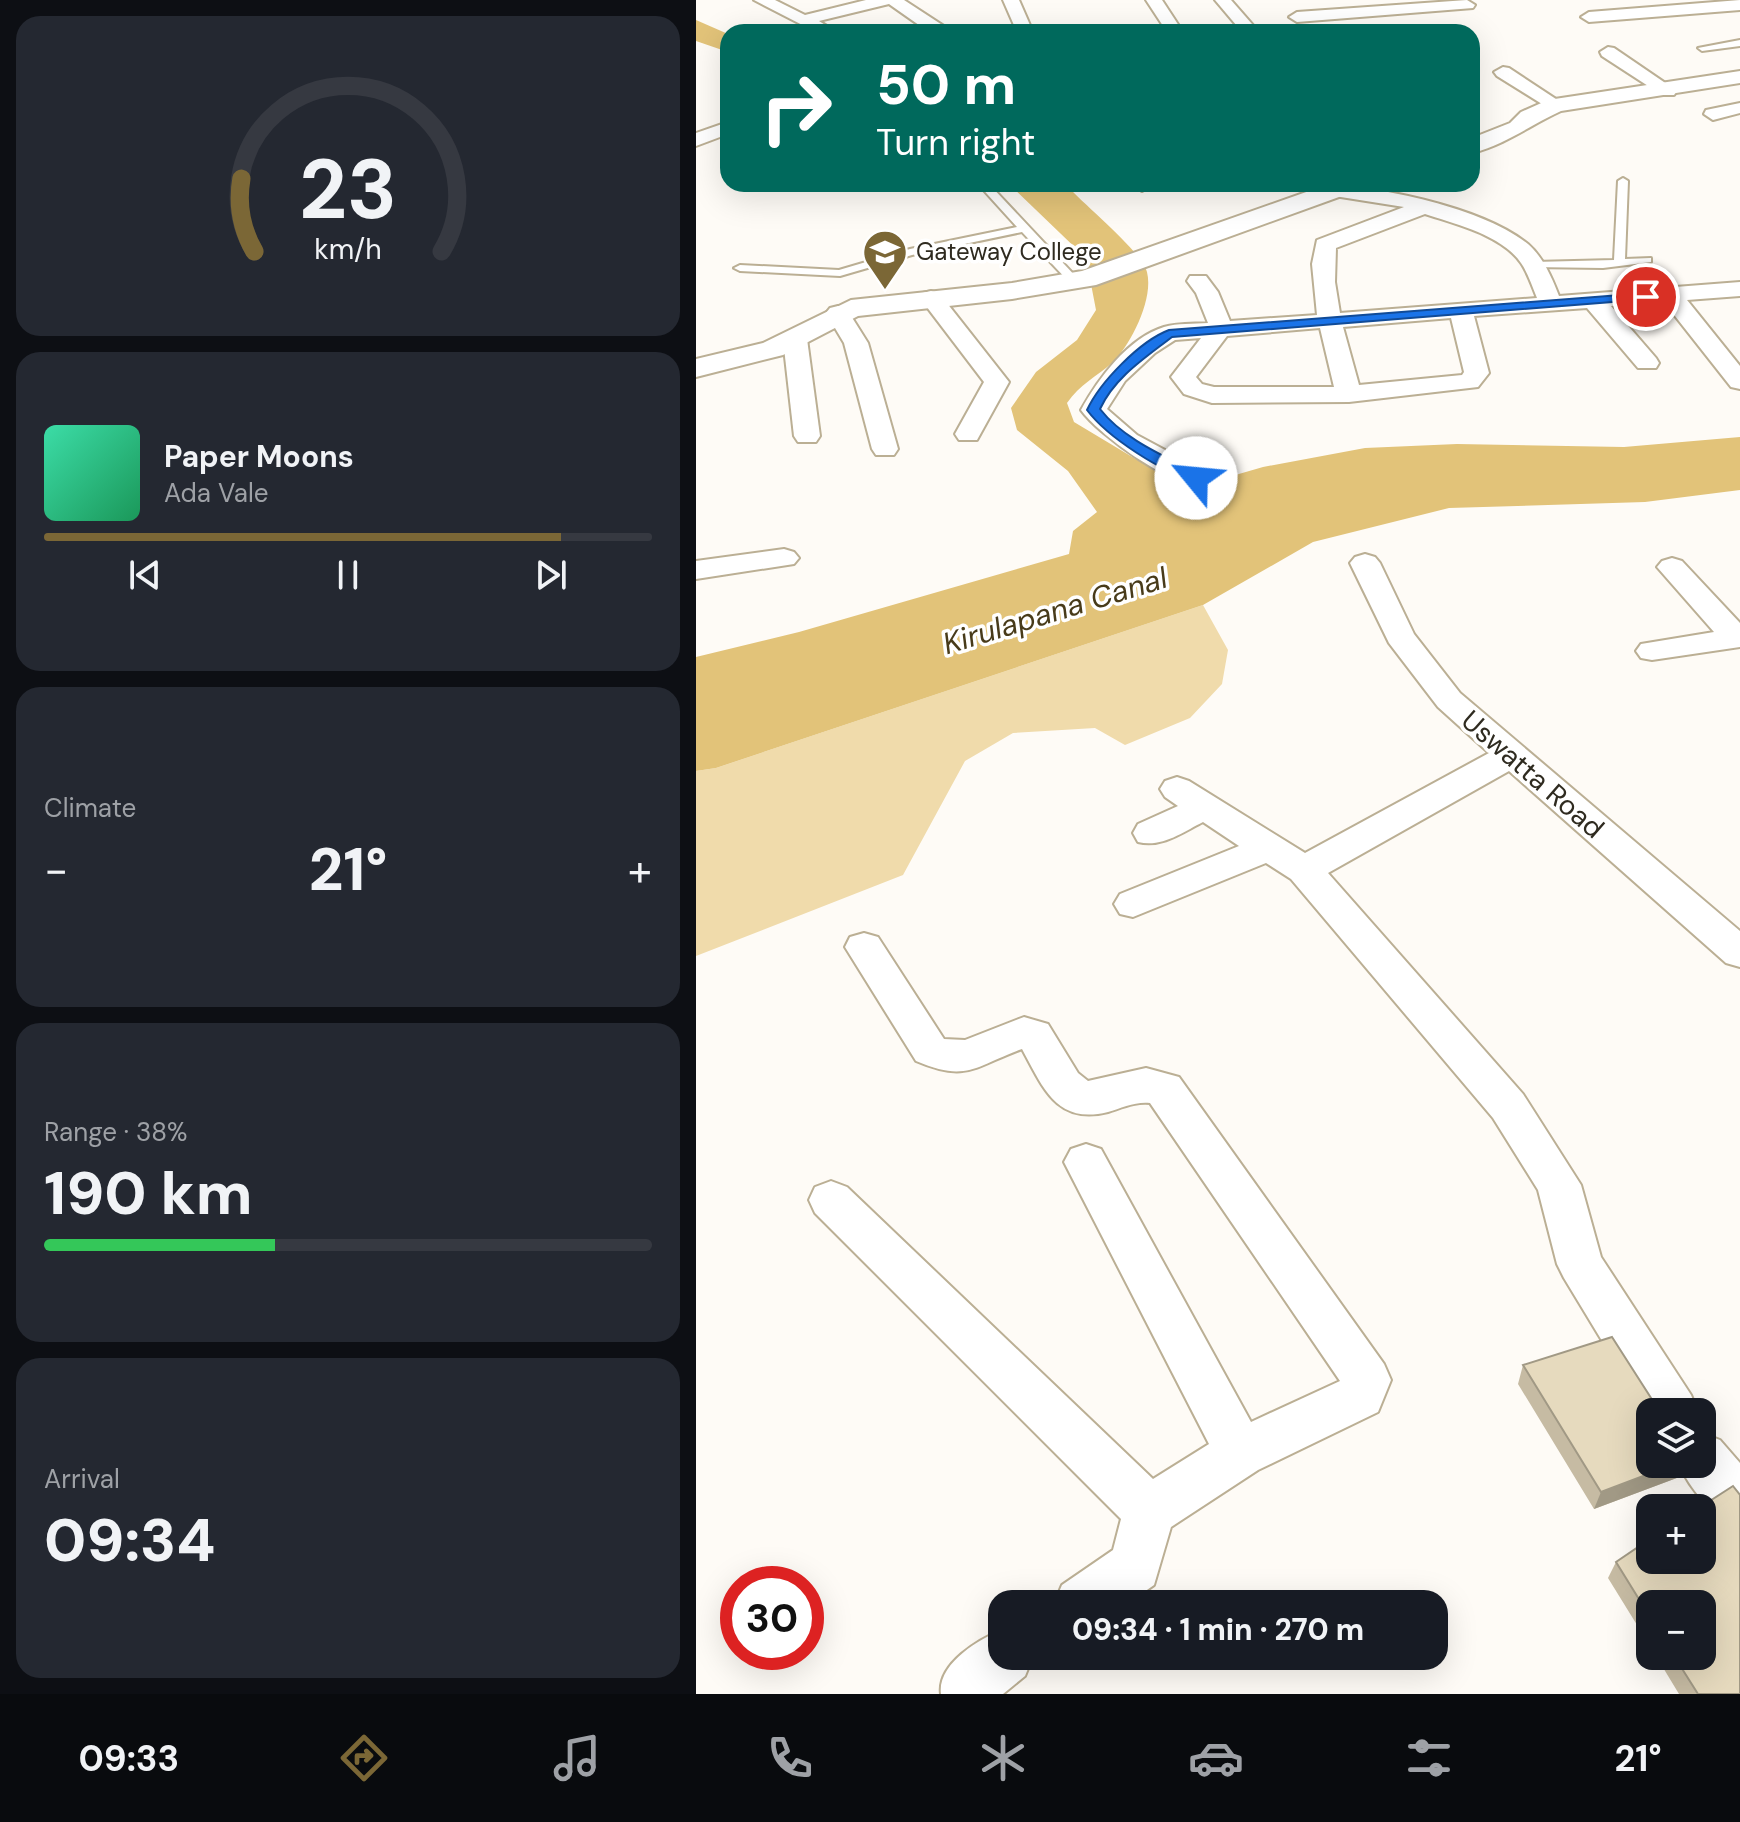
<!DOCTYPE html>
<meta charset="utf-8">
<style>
:root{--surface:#171b24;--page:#242831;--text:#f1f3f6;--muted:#9ea1a6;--line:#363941;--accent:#7b6736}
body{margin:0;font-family:"DM Sans",sans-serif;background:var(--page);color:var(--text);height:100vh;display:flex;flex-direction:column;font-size:30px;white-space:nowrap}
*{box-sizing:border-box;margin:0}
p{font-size:26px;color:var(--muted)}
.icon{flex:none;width:44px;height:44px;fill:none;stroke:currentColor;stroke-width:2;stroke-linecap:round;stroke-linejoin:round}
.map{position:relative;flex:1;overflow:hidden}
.drawer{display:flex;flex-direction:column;gap:16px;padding:16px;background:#0d0f14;width:696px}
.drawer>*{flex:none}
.hud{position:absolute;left:24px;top:24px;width:760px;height:168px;border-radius:24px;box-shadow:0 8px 32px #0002;background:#00695c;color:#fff;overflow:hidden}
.tools{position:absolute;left:940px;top:1398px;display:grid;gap:16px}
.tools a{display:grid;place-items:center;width:80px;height:80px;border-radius:16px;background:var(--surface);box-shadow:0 8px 32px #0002;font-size:40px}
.speed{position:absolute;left:24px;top:1566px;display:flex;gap:16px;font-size:40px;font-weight:700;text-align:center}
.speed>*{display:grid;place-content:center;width:104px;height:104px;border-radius:50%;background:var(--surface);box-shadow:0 8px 32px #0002;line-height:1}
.speed .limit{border:12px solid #d22;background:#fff;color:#111}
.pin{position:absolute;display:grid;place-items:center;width:68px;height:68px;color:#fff;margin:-34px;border:4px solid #fff;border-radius:50%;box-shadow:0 2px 8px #0007}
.me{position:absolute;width:88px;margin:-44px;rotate:298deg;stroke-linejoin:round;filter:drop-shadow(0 0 6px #0008)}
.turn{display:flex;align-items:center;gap:28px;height:168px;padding:0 24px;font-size:36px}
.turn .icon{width:104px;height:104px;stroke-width:2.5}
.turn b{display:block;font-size:56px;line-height:68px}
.big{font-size:60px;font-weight:800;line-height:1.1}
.drawer .card{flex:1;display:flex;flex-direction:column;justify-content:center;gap:12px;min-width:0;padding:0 28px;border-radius:24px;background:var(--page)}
.drawer .dial{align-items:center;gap:0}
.dial svg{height:208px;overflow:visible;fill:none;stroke:var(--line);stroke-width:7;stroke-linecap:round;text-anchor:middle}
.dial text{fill:var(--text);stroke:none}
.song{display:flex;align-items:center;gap:24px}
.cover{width:96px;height:96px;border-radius:12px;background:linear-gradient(135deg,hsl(160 70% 55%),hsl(150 70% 35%))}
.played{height:8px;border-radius:4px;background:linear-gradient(90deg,var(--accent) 85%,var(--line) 85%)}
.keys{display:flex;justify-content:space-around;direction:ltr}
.heat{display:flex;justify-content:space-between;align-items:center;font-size:44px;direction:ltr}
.charge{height:12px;border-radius:6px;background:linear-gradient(90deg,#34c759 38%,var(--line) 0)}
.trip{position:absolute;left:292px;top:1590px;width:460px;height:80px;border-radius:24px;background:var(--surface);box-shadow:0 8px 32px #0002;font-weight:800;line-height:80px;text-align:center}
.tab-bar{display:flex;height:128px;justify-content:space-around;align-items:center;background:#090b0e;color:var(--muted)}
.tab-bar .icon{width:56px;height:56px}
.tab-bar .current{color:var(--accent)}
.tab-bar b{font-size:36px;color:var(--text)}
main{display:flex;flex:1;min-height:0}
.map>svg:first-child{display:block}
.green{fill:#f0dbab}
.water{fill:#e2c379}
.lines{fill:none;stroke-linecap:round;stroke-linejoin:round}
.service-casing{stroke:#bbaf94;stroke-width:4}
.minor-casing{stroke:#bbaf94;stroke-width:4}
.tertiary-casing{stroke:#bbaf94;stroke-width:4}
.service{fill:#fff;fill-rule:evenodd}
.minor{fill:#fff;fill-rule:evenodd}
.tertiary{fill:#fff;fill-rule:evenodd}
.wall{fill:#c6bba3}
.shaded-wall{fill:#a19985}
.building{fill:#e6dabe;stroke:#a19985;stroke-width:2}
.route{fill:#1a73e8;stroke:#114b97;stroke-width:2}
.labels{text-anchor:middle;stroke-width:7;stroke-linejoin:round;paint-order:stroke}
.far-poi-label{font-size:24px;fill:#2f2b20;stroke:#fff;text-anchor:start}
.street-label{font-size:28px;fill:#2f2b20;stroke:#fff}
.water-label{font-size:30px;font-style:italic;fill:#483b1a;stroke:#fff}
</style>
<main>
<section class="drawer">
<div class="card dial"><svg viewBox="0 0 100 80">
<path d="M14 69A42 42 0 1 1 86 69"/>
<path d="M14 69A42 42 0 0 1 9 41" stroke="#7b6736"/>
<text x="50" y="56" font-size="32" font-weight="700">23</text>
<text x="50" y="72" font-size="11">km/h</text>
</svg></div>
<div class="card">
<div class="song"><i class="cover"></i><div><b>Paper Moons</b><p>Ada Vale</p></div></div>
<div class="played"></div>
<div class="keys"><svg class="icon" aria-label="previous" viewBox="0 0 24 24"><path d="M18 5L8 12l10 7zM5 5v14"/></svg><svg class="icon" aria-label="pause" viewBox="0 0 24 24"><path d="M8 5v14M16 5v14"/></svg><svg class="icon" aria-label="next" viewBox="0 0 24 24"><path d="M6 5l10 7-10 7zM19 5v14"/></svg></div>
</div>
<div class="card"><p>Climate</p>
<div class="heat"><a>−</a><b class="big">21°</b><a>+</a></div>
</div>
<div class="card"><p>Range · 38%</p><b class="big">190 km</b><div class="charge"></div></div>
<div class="card"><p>Arrival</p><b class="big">09:34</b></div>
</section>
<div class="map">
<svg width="1044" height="1694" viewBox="0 0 1044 1694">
<rect width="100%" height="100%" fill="#fefbf6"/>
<path class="green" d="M 507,605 L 532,650 L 526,684 L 494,718 L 429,745 L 399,728 L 317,733 L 269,761 L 207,875 L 0,956 L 0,771 L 20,768 Z"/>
<g class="water">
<path d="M 0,20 L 32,34 L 32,52 L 0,41 Z"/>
<path d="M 313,184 L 369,184 C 390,206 430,239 447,263 C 464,288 436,344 416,363 C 400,377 384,384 371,403 L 378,422 L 473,479 L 498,487 L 567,467 L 669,448 L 761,444 L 928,447 L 1044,437 L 1044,490 L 949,502 L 753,508 L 617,542 L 507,605 L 20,768 L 0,771 L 0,657 L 103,632 L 373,554 L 377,531 L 401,512 L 372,471 L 321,430 L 315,408 L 340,372 L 381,340 L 400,310 L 390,258 Z"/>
</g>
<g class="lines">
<g class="service-casing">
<g id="service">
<path d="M 1044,40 L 1044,46 L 1006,51 L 1002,48 Z"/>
<path d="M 927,178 L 932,181 L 929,259 L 955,258 L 955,262 L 907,268 L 834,267 L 834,263 L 838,262 L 918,260 L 922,181 Z"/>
<path d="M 282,184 L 293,184 L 383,280 L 383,284 L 375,284 L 326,232 L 216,255 L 144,276 L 44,271 L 38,268 L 44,265 L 143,270 L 214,249 L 321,227 Z"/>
</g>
</g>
<g class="minor-casing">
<g id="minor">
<path d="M 58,0 L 79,0 L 109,15 L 170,0 L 208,0 L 257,32 L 230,30 L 193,4 L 123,21 L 137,30 L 120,32 Z"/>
<path d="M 307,0 L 323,0 L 337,32 L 321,32 Z"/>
<path d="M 450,0 L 466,0 L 487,32 L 471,32 Z"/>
<path d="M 519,0 L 535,0 L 563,32 L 546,32 Z"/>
<path d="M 771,0 L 779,5 L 777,8 L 601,22 L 593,17 L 601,12 Z"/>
<path d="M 1044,0 L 1044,10 L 893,22 L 885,17 L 893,12 Z"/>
<path d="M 912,47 L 918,48 L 981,91 L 978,95 L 966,95 L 906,56 L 904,52 Z"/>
<path d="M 807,67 L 813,68 L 869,105 L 866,109 L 854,109 L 801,76 L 798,72 Z"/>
<path d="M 1044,103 L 1044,113 L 1017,120 L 1008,114 L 1010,110 Z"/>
<path d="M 32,122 L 32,134 L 0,146 L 0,133 Z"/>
<path d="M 435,184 L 455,184 L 456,185 L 446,191 Z"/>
<path d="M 615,184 C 674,184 785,206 832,244 C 847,257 856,278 863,296 L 1044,282 L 1044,296 L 991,300 L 1044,366 L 1044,389 L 1035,387 L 968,302 L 915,306 L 960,358 L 963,363 L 960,368 L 942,368 L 891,308 L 778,316 L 793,373 L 782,387 L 653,402 L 516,403 L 488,394 L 475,377 L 505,338 L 479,340 L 459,353 L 429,381 L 411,409 L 441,435 L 510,472 L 514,478 L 510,484 C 479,491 403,435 385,410 C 402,379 432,338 468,327 C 481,323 498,324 512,323 L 500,293 L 491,281 L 494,276 L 510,276 L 522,292 L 534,321 L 621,315 L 616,264 L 621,240 L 708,207 L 632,195 ZM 729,214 C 759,224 806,235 825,263 C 832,273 836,286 841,298 L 644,313 L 639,282 L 640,248 ZM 755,318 L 768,372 L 766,375 L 663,385 L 647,327 ZM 624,328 L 638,387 L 518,387 L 506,384 L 500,377 L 531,336 Z"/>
<path d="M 235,291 L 243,293 L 313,382 L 281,440 L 263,440 L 259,434 L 288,382 L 224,298 L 227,293 Z"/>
<path d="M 142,306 L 150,308 L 172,343 L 202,449 L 198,455 L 180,455 L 176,449 L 148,343 L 130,313 L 134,308 Z"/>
<path d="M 99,332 L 107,334 L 111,339 L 124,436 L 120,442 L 102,442 L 98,436 L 87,339 L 91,334 Z"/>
<path d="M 88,549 L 98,552 L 103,558 L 98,564 L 0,579 L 0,561 Z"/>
<path d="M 669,554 L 679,557 L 684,563 L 718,634 L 764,693 L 1044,931 L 1044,967 L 1030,963 L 813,771 L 632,873 L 827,1094 L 885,1185 L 905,1257 L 995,1395 L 1002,1412 L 954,1412 L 954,1420 L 868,1278 L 861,1264 L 842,1190 L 797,1118 L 595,879 L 570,863 L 437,917 L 424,914 L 418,904 L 424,894 L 543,846 L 507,822 C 487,832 466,848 442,842 L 437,833 L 442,824 L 482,806 L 469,797 L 464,789 L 469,781 L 481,777 L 493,781 L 609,853 L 793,753 L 742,707 L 693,643 L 654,563 L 659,557 Z"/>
<path d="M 976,558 L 986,561 L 1044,623 L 1044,647 L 956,660 L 945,658 L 940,651 L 945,644 L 1018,632 L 961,567 L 966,561 Z"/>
<path d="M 168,933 L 182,937 L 248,1039 L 269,1040 L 328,1017 L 352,1024 L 382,1073 L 392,1081 L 450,1068 L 483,1077 L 688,1364 L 695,1380 L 682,1412 L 562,1470 L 475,1527 L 458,1585 L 431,1604 L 358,1604 L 366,1585 L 417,1550 L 425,1519 L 119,1213 L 113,1200 L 119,1187 L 135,1181 L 151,1187 L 457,1479 L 513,1444 L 368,1162 L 375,1149 L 390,1144 L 405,1149 L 555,1422 L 644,1381 L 454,1103 C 441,1101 425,1108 412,1112 C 360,1125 347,1087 326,1049 C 279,1066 271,1083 220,1061 L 149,947 L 154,937 Z"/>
<path d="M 1006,1433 L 1024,1440 L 1044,1463 L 1044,1528 C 1018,1517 994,1490 983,1464 L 1006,1464 Z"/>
<path d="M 306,1630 L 306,1656 L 337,1656 L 329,1676 L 307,1694 L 245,1694 C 241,1664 283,1639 306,1630 Z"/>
</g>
</g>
<g class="tertiary-casing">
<g id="tertiary">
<path d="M 1044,71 L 1044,83 L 865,111 C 834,125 811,144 776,153 L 776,138 L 814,123 L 825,112 L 852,100 Z"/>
<path d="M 633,184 L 668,184 L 665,189 L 400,285 L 316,299 L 162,316 L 87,355 L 0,377 L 0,359 L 67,343 L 155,300 L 316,283 L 386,271 Z"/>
</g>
</g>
<use href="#service" class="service"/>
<use href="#minor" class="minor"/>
<use href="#tertiary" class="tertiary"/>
</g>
<g class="wall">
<path d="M 827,1365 L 954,1464 L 992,1464 L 986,1476 L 898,1509 L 822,1384 Z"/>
<path d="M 920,1562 L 1044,1694 L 983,1694 L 960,1656 L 1006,1656 L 954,1604 L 954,1646 L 912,1578 Z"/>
</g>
<path class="shaded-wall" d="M 979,1464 L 992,1464 L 986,1476 L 898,1509 L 905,1492 Z"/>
<g class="building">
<path d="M 916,1337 L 964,1412 L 954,1412 L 954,1464 L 979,1464 L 905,1492 L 827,1365 Z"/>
<path d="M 1037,1486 L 1044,1495 L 1044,1694 L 1002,1694 L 978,1656 L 1006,1656 L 1006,1604 L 954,1604 L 954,1617 L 920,1562 L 954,1539 L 954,1560 L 1006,1560 L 1006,1508 L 1003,1508 Z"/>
</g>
<path class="route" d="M 950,293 L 955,297 L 954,299 L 476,337 C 449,358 419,377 404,409 C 428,440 471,457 505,475 L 507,478 L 500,482 C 466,472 412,438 391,410 C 404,382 444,341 473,330 Z"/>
<defs>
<g id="school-pin" transform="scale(2.3)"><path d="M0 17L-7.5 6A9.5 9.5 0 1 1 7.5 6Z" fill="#7b6736" stroke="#fff"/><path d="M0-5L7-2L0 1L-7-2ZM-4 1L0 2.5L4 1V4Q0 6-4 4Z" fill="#fff"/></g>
</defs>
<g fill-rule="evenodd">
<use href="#school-pin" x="189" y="252"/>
</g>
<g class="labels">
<g class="far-poi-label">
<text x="220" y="260">Gateway College</text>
</g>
<g class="street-label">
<text transform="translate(837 774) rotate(41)" y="10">Uswatta Road</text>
</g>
<g class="water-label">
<text transform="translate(359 611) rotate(-17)" y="10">Kirulapana Canal</text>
</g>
</g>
</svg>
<div class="tools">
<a><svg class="icon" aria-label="layers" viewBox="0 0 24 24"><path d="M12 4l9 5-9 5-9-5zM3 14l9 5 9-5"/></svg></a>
<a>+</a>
<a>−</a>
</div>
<div class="speed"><div class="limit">30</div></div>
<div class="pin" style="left:950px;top:297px;background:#d93025"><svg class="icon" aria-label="arrive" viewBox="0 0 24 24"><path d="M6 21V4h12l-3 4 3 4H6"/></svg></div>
<svg class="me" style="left:500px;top:478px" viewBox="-20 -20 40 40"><circle r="19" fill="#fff"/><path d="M0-13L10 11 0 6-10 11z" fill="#1a73e8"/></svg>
<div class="trip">09:34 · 1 min · 270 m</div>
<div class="hud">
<div class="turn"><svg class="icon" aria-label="right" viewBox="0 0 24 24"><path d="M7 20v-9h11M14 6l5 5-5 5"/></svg><div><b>50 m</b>Turn right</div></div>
</div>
</div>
</main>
<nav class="tab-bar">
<b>09:33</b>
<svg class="icon current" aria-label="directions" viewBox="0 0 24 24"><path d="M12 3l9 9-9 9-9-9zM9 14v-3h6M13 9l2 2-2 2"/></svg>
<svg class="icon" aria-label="music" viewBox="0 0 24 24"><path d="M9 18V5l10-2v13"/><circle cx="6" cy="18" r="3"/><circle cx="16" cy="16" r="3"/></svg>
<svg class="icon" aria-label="phone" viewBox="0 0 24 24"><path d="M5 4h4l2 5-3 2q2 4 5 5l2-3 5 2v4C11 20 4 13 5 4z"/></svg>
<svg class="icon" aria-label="climate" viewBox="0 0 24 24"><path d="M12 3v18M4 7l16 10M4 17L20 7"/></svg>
<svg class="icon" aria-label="car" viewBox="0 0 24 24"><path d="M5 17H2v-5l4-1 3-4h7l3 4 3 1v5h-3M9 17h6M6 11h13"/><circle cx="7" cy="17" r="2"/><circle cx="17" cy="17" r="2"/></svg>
<svg class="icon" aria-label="filters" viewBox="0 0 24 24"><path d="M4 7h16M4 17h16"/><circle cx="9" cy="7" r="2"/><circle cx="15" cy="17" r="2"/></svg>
<b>21°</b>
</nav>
